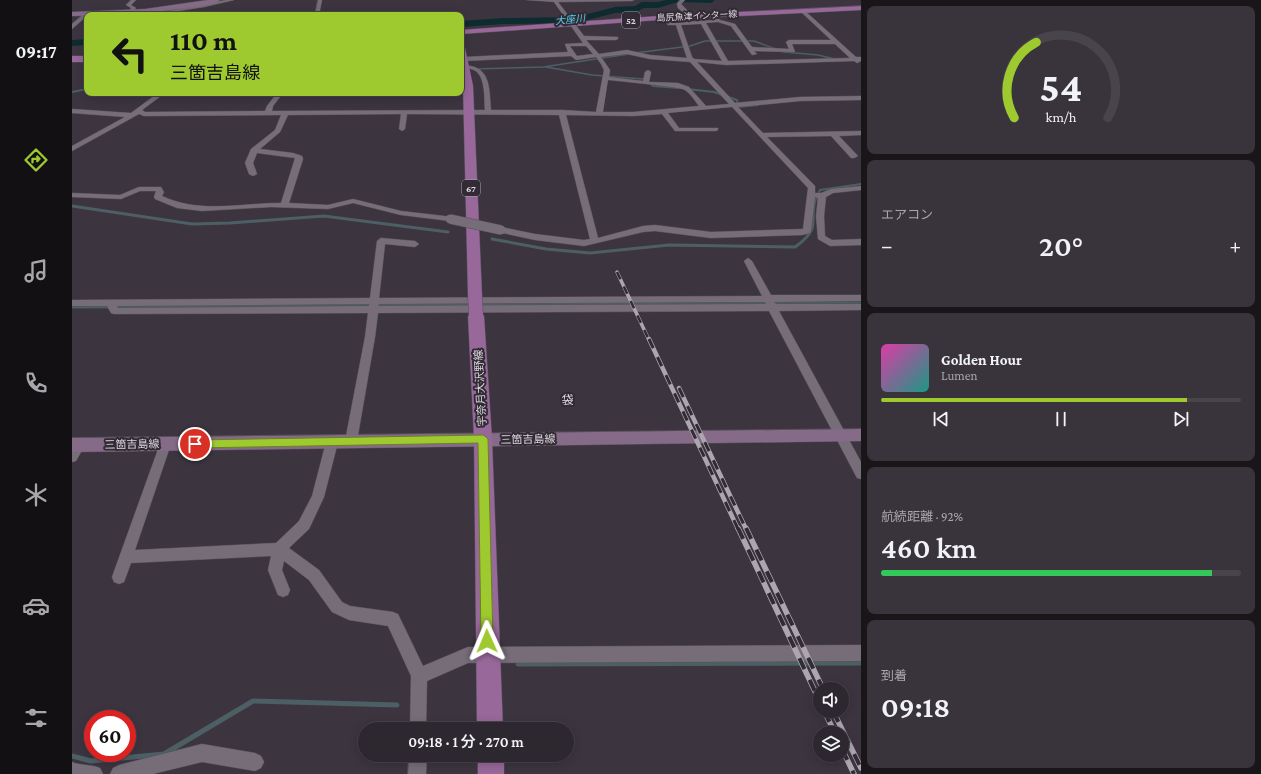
<!DOCTYPE html>
<html lang="ja">
<meta charset="utf-8">
<style>
:root{--surface:#2d2830;--page:#39343c;--text:#f1f3f6;--muted:#a7a6ab;--line:#48444c;--accent:#9eca2f}
body{margin:0;font-family:"Crimson Pro","Noto Sans JP",serif;background:var(--page);color:var(--text);height:100vh;display:flex;flex-direction:column;font-size:15px;white-space:nowrap}
*{box-sizing:border-box;margin:0}
p{font-size:13px;color:var(--muted)}
.icon{flex:none;width:22px;height:22px;fill:none;stroke:currentColor;stroke-width:2;stroke-linecap:round;stroke-linejoin:round}
.map{position:relative;flex:1;overflow:hidden}
.sheet{display:flex;flex-direction:column;gap:6px;padding:6px;background:#19161a;width:400px}
.sheet>*{flex:none}
.banner{position:absolute;left:12px;top:12px;width:380px;height:84px;border-radius:8px;box-shadow:0 2px 10px #0003,0 0 0 1px var(--line);background:#9eca2f;color:#111;overflow:hidden}
.tools{position:absolute;left:741px;top:682px;display:grid;gap:8px}
.tools a{display:grid;place-items:center;width:36px;height:36px;border-radius:50%;background:var(--surface);box-shadow:0 2px 10px #0003,0 0 0 1px var(--line);font-size:20px}
.speed{position:absolute;left:12px;top:710px;display:flex;gap:8px;font-size:20px;font-weight:700;text-align:center}
.speed>*{display:grid;place-content:center;width:52px;height:52px;border-radius:50%;background:var(--surface);box-shadow:0 2px 10px #0003,0 0 0 1px var(--line);line-height:1}
.speed .limit{border:6px solid #d22;background:#fff;color:#111}
.pin{position:absolute;display:grid;place-items:center;width:34px;height:34px;color:#fff;margin:-17px;border:2px solid #fff;border-radius:50%;box-shadow:0 1px 4px #0007}
.me{position:absolute;width:44px;margin:-22px;rotate:359deg;stroke-linejoin:round;filter:drop-shadow(0 0 3px #0008)}
.turn{display:flex;align-items:center;gap:14px;height:84px;padding:0 20px;font-size:18px}
.turn .icon{width:52px;height:52px;stroke-width:2.5}
.turn b{display:block;font-size:28px;line-height:34px}
.big{font-size:30px;font-weight:600;line-height:1.1}
.sheet .tile{flex:1;display:flex;flex-direction:column;justify-content:center;gap:6px;min-width:0;padding:0 14px;border-radius:8px;background:var(--page)}
.sheet .dial{align-items:center;gap:0}
.dial svg{height:104px;overflow:visible;fill:none;stroke:var(--line);stroke-width:7;stroke-linecap:round;text-anchor:middle}
.dial text{fill:var(--text);stroke:none}
.song{display:flex;align-items:center;gap:12px}
.cover{width:48px;height:48px;border-radius:6px;background:linear-gradient(135deg,hsl(320 70% 55%),hsl(170 70% 35%))}
.played{height:4px;border-radius:2px;background:linear-gradient(90deg,var(--accent) 85%,var(--line) 85%)}
.keys{display:flex;justify-content:space-around;direction:ltr}
.heat{display:flex;justify-content:space-between;align-items:center;font-size:22px;direction:ltr}
.charge{height:6px;border-radius:3px;background:linear-gradient(90deg,#34c759 92%,var(--line) 0)}
.trip{position:absolute;left:286px;top:722px;width:216px;height:40px;border-radius:20px;background:var(--surface);box-shadow:0 2px 10px #0003,0 0 0 1px var(--line);font-weight:600;line-height:40px;text-align:center}
main{display:flex;flex:1;min-height:0}
.dock{display:flex;flex-direction:column;width:72px;justify-content:space-around;align-items:center;background:#121013;color:var(--muted)}
.dock .icon{width:28px;height:28px}
.dock .current{color:var(--accent)}
.dock b{font-size:18px;color:var(--text)}
.map>svg:first-child{display:block}
.lines{fill:none;stroke-linecap:round;stroke-linejoin:round}
.stream-far3{stroke:#4c5f64;stroke-width:1.5}
.stream-far2{stroke:#4c5f64;stroke-width:2}
.stream-far1{stroke:#4c5f64;stroke-width:3}
.stream{stroke:#4c5f64;stroke-width:5}
.river{fill:#0e2b30;fill-rule:evenodd}
.street-casing{stroke:#57515a;stroke-width:1}
.secondary-casing{stroke:#57515a;stroke-width:1}
.primary-casing{stroke:#57515a;stroke-width:1}
.street{fill:#766d79;fill-rule:evenodd}
.secondary{fill:#866b89;fill-rule:evenodd}
.primary{fill:#976899;fill-rule:evenodd}
.rail-far2-casing{stroke:#aca6ae;stroke-width:3.5}
.rail-far1-casing{stroke:#aca6ae;stroke-width:4.5}
.rail-casing{stroke:#aca6ae;stroke-width:5.5}
.rail-far2{stroke:#322b35;stroke-width:2.5;stroke-dasharray:8;stroke-linecap:butt}
.rail-far1{stroke:#322b35;stroke-width:3;stroke-dasharray:10;stroke-linecap:butt}
.rail{stroke:#322b35;stroke-width:4;stroke-dasharray:12;stroke-linecap:butt}
.street-bridge-casing{stroke:#57515a;stroke-width:10;stroke-linecap:butt}
.primary-bridge-casing{stroke:#57515a;stroke-width:15;stroke-linecap:butt}
.street-bridge{stroke:#766d79;stroke-width:9}
.primary-bridge{stroke:#976899;stroke-width:14}
.route{fill:#9eca2f;stroke:#67831f}
.labels{text-anchor:middle;stroke-width:4;stroke-linejoin:round;paint-order:stroke}
.far-street-label{font-size:9px;fill:#ddd8df;stroke:#322b35}
.far-water-label{font-size:10px;font-style:italic;fill:#50d6ed;stroke:#322b35}
.shield{fill:#322b35;stroke:#aaa4ac;stroke-width:1}
.shield-label{font-size:10px;font-weight:bold;fill:#ddd8df}
.street-label{font-size:11px;fill:#ddd8df;stroke:#322b35}
.neighbourhood-label{font-size:12px;fill:#e0d6e4;stroke:#322b35}
</style>
<main>
<nav class="dock">
<b>09:17</b>
<svg class="icon current" aria-label="directions" viewBox="0 0 24 24"><path d="M12 3l9 9-9 9-9-9zM9 14v-3h6M13 9l2 2-2 2"/></svg>
<svg class="icon" aria-label="music" viewBox="0 0 24 24"><path d="M9 18V5l10-2v13"/><circle cx="6" cy="18" r="3"/><circle cx="16" cy="16" r="3"/></svg>
<svg class="icon" aria-label="phone" viewBox="0 0 24 24"><path d="M5 4h4l2 5-3 2q2 4 5 5l2-3 5 2v4C11 20 4 13 5 4z"/></svg>
<svg class="icon" aria-label="climate" viewBox="0 0 24 24"><path d="M12 3v18M4 7l16 10M4 17L20 7"/></svg>
<svg class="icon" aria-label="car" viewBox="0 0 24 24"><path d="M5 17H2v-5l4-1 3-4h7l3 4 3 1v5h-3M9 17h6M6 11h13"/><circle cx="7" cy="17" r="2"/><circle cx="17" cy="17" r="2"/></svg>
<svg class="icon" aria-label="filters" viewBox="0 0 24 24"><path d="M4 7h16M4 17h16"/><circle cx="9" cy="7" r="2"/><circle cx="15" cy="17" r="2"/></svg>
</nav>
<div class="map">
<svg width="789" height="774" viewBox="0 0 789 774">
<rect width="100%" height="100%" fill="#3c3540"/>
<g class="lines">
<g class="stream-far3">
<path d="M 563,53 L 618,46 L 633,41 L 682,41 L 712,52 L 746,55 L 763,59"/>
<path d="M 474,67 L 520,75 L 571,79 L 580,85"/>
<path d="M 402,69 L 471,67 L 557,54"/>
</g>
<g class="stream-far2">
<path d="M 579,84 L 581,86 L 607,88"/>
<path d="M 615,89 L 642,92 L 665,100 L 666,107 L 686,105"/>
<path d="M 0,92 L 15,89"/>
<path d="M 745,196 L 748,190 L 789,184"/>
</g>
<g class="stream-far1">
<path d="M 0,206 L 120,224 L 158,223 L 252,216 L 376,232"/>
<path d="M 420,239 L 474,249 L 518,253 L 597,245 L 723,247 C 753,226 734,219 745,195"/>
<path d="M 407,305 L 789,303"/>
<path d="M 0,307 L 401,305"/>
</g>
<g class="stream">
<path d="M 446,664 L 789,663"/>
<path d="M 0,756 L 19,761 L 92,754 L 181,701 L 325,705"/>
</g>
<g class="river">
<path d="M 594,0 L 643,0 L 639,3 L 606,2 L 586,8 L 572,8 L 564,12 L 543,13 L 504,23 L 431,24 L 389,27 L 389,21 L 431,18 L 504,17 L 543,7 L 563,6 L 570,2 L 586,2 Z"/>
<path d="M 15,39 L 15,45 L 0,46 L 0,40 Z"/>
</g>
<g class="street-casing">
<g id="street">
<path d="M 59,0 L 64,0 L 59,5 L 64,8 L 59,13 L 57,12 L 59,8 L 54,5 Z"/>
<path d="M 154,0 L 162,0 L 132,7 L 87,14 L 85,13 Z"/>
<path d="M 246,0 L 250,0 L 247,15 L 243,15 Z"/>
<path d="M 455,0 L 562,0 L 560,1 L 486,2 L 512,36 L 546,37 L 546,39 L 544,40 L 514,40 L 527,54 L 555,50 L 578,55 L 615,58 L 604,25 L 596,25 L 590,19 L 590,17 L 594,17 L 599,23 L 642,20 L 639,17 L 643,16 L 648,20 L 663,24 L 680,47 L 717,49 L 714,42 L 717,40 L 759,40 L 728,11 L 732,10 L 784,57 L 789,57 L 789,61 L 785,63 L 782,61 L 654,65 L 625,62 L 663,103 L 728,97 L 789,96 L 789,100 L 728,101 L 666,107 L 691,133 L 789,131 L 789,135 L 767,136 L 786,156 L 782,158 L 779,158 L 759,136 L 695,137 L 743,186 L 743,193 L 749,193 L 759,189 L 789,186 L 789,190 L 761,193 L 754,197 L 752,216 L 753,236 L 760,240 L 789,239 L 789,245 L 758,246 L 746,239 L 744,216 L 746,198 L 743,197 L 739,231 L 738,233 L 730,235 L 639,238 L 583,231 L 571,232 L 512,246 L 463,240 L 426,232 L 425,230 L 429,227 L 463,234 L 512,240 L 518,239 L 487,115 L 335,114 L 333,129 L 330,131 L 327,129 L 329,114 L 216,115 L 208,132 L 188,149 L 221,153 L 230,156 L 231,159 L 217,203 L 256,205 L 281,199 L 329,211 L 381,217 L 382,219 L 381,221 L 378,221 L 329,215 L 281,203 L 256,209 L 199,207 L 130,211 L 105,208 L 83,199 L 82,197 L 84,191 L 68,191 L 49,199 L 0,197 L 0,193 L 48,195 L 67,187 L 89,187 L 92,192 L 90,196 C 128,214 169,203 209,203 L 223,158 L 185,153 L 181,163 L 185,174 L 181,176 L 177,174 L 173,163 L 179,149 L 203,130 L 209,115 L 72,116 L 67,114 L 0,151 L 0,146 L 53,117 L 0,113 L 0,109 L 59,113 L 86,93 L 93,93 L 70,110 L 73,112 L 193,111 L 195,106 L 205,93 L 211,93 L 201,106 L 200,111 L 413,110 C 412,99 414,76 402,70 C 398,68 393,69 389,69 L 389,65 C 419,65 417,86 419,110 L 490,110 L 524,112 L 532,70 L 529,64 L 524,57 L 504,60 L 499,56 L 392,61 L 389,59 L 392,57 L 496,52 L 493,44 L 511,43 L 482,2 ZM 646,22 L 659,26 L 680,55 L 685,54 L 682,51 L 723,52 L 720,44 L 763,44 L 778,58 L 656,61 L 634,23 ZM 629,24 L 650,61 L 622,59 L 620,57 L 609,25 ZM 498,46 L 514,46 L 521,54 L 505,56 ZM 555,54 L 578,59 L 618,62 L 657,104 L 634,106 L 617,87 L 606,83 L 577,82 L 579,72 L 576,70 L 573,72 L 571,81 L 537,77 L 538,70 L 529,57 ZM 536,80 C 546,81 610,87 613,90 C 619,94 623,101 627,106 L 561,112 L 531,112 ZM 660,107 L 736,188 L 731,229 L 639,232 L 583,225 L 571,226 L 526,238 L 494,115 L 561,116 L 590,114 L 603,131 L 644,131 L 646,130 L 646,128 L 607,128 L 596,113 Z"/>
<path d="M 608,0 L 613,0 L 609,4 L 620,15 L 620,17 L 616,17 L 606,8 L 605,4 Z"/>
<path d="M 13,13 L 17,14 L 0,29 L 0,24 Z"/>
<path d="M 309,238 L 343,241 L 347,244 L 343,247 L 313,244 L 307,298 L 690,296 L 672,261 L 676,258 L 680,261 L 699,295 L 789,295 L 789,301 L 702,302 L 704,304 L 789,304 L 789,310 L 707,311 L 789,462 L 789,479 L 785,478 L 697,311 L 306,313 L 303,337 L 285,441 L 283,444 L 279,446 L 275,444 L 273,441 L 293,337 L 296,313 L 42,314 L 39,313 L 35,306 L 0,306 L 0,300 L 298,298 L 305,241 ZM 693,302 L 694,304 L 306,306 L 307,304 ZM 297,304 L 297,306 L 46,308 L 45,306 Z"/>
<path d="M 260,437 L 264,439 L 266,442 L 252,497 L 237,529 L 217,548 L 247,570 L 270,602 L 278,606 L 321,612 L 326,614 L 351,666 L 396,647 L 789,645 L 789,661 L 396,663 L 355,681 L 354,729 L 338,729 L 339,676 L 316,626 L 277,620 L 260,612 L 237,580 L 212,561 L 210,570 L 218,590 L 216,595 L 211,597 L 206,595 L 196,570 L 199,556 L 59,563 L 52,582 L 47,584 L 42,582 L 40,577 L 89,441 L 93,439 L 97,441 L 99,444 L 63,550 L 204,543 L 227,521 L 240,496 L 254,442 L 256,439 Z"/>
<path d="M 7,440 L 11,442 L 13,445 L 4,461 L 0,462 L 0,446 L 3,442 Z"/>
<path d="M 130,744 L 183,753 L 189,756 L 192,762 L 189,768 L 183,771 L 130,762 L 81,774 L 38,774 L 41,768 L 47,765 Z"/>
<path d="M 337,755 L 355,755 L 354,774 L 336,774 Z"/>
<path d="M 0,762 C 9,766 19,764 28,768 L 31,774 L 0,774 Z"/>
</g>
</g>
<g class="secondary-casing">
<g id="secondary">
<path d="M 136,0 L 148,0 C 142,5 130,5 122,7 C 81,13 40,16 0,16 L 0,12 L 73,9 Z"/>
<path d="M 789,429 L 789,441 L 0,452 L 0,438 Z"/>
</g>
</g>
<g class="primary-casing">
<g id="primary">
<path d="M 789,6 L 789,10 L 587,20 L 389,34 L 389,30 L 587,16 Z"/>
<path d="M 389,46 L 393,48 L 401,86 L 410,296 L 408,299 L 403,301 L 398,299 L 396,296 L 391,86 L 389,72 Z"/>
<rect x="0" y="56" width="15" height="6"/>
<path d="M 404,311 L 409,312 L 412,316 L 420,439 L 431,729 L 405,729 L 402,439 L 396,316 L 399,312 Z"/>
<rect x="406" y="755" width="26" height="19"/>
</g>
</g>
<use href="#street" class="street"/>
<use href="#secondary" class="secondary"/>
<use href="#primary" class="primary"/>
<g class="rail-far2-casing">
<path id="rail-far2" d="M 545,272 L 577,340"/>
</g>
<g class="rail-far1-casing">
<g id="rail-far1">
<path d="M 577,339 L 666,529"/>
<path d="M 607,388 L 674,529"/>
</g>
</g>
<g class="rail-casing">
<g id="rail">
<path d="M 666,528 L 748,702"/>
<path d="M 674,528 L 751,689"/>
<path d="M 752,711 L 763,733"/>
<path d="M 761,711 L 789,768"/>
<path d="M 770,749 L 782,774"/>
</g>
</g>
<use href="#rail-far2" class="rail-far2"/>
<use href="#rail-far1" class="rail-far1"/>
<use href="#rail" class="rail"/>
<g class="street-bridge-casing">
<path id="street-bridge" d="M 378,219 L 429,230"/>
</g>
<g class="primary-bridge-casing">
<path id="primary-bridge" d="M 403,296 L 404,316"/>
</g>
<use href="#street-bridge" class="street-bridge"/>
<use href="#primary-bridge" class="primary-bridge"/>
</g>
<path class="route" d="M 411,435 L 414,437 L 416,439 L 421,641 L 420,646 L 415,647 L 411,646 L 409,641 L 406,443 L 123,448 L 119,447 L 118,444 L 119,441 L 123,440 Z"/>
<g class="labels">
<g class="far-street-label">
<text transform="translate(625 16) rotate(-3)" y="3">島尻魚津インター線</text>
</g>
<g class="far-water-label">
<text transform="translate(498 19) rotate(-6)" y="4">大座川</text>
</g>
<g class="shield">
<rect x="550" y="12" width="18" height="16" rx="3"/>
<rect x="390" y="180" width="18" height="16" rx="3"/>
</g>
<g class="shield-label">
<text x="559" y="24">52</text>
<text x="399" y="192">67</text>
</g>
<g class="street-label">
<text transform="translate(408 388) rotate(-93)" y="4">宇奈月大沢野線</text>
<text transform="translate(456 439) rotate(-1)" y="4">三箇吉島線</text>
<text transform="translate(60 444) rotate(-1)" y="4">三箇吉島線</text>
</g>
<g class="neighbourhood-label">
<text x="496" y="404">袋</text>
</g>
</g>
</svg>
<div class="tools">
<a><svg class="icon" aria-label="sound" viewBox="0 0 24 24"><path d="M4 9h4l5-4v14l-5-4H4zM17 9q2 3 0 6"/></svg></a>
<a><svg class="icon" aria-label="layers" viewBox="0 0 24 24"><path d="M12 4l9 5-9 5-9-5zM3 14l9 5 9-5"/></svg></a>
</div>
<div class="speed"><div class="limit">60</div></div>
<div class="pin" style="left:123px;top:444px;background:#d93025"><svg class="icon" aria-label="arrive" viewBox="0 0 24 24"><path d="M6 21V4h12l-3 4 3 4H6"/></svg></div>
<svg class="me" style="left:415px;top:641px" viewBox="-20 -20 40 40"><path d="M0-17L14 15 0 8-14 15z" fill="#9eca2f" stroke="#fff" stroke-width="4"/></svg>
<div class="trip">09:18 · 1 分 · 270 m</div>
<div class="banner">
<div class="turn"><svg class="icon" aria-label="left" viewBox="0 0 24 24"><path d="M17 20v-9H6M10 6l-5 5 5 5"/></svg><div><b>110 m</b>三箇吉島線</div></div>
</div>
</div>
<section class="sheet">
<div class="tile dial"><svg viewBox="0 0 100 80">
<path d="M14 69A42 42 0 1 1 86 69"/>
<path d="M14 69A42 42 0 0 1 31 11" stroke="#9eca2f"/>
<text x="50" y="56" font-size="32" font-weight="700">54</text>
<text x="50" y="72" font-size="11">km/h</text>
</svg></div>
<div class="tile"><p>エアコン</p>
<div class="heat"><a>−</a><b class="big">20°</b><a>+</a></div>
</div>
<div class="tile">
<div class="song"><i class="cover"></i><div><b>Golden Hour</b><p>Lumen</p></div></div>
<div class="played"></div>
<div class="keys"><svg class="icon" aria-label="previous" viewBox="0 0 24 24"><path d="M18 5L8 12l10 7zM5 5v14"/></svg><svg class="icon" aria-label="pause" viewBox="0 0 24 24"><path d="M8 5v14M16 5v14"/></svg><svg class="icon" aria-label="next" viewBox="0 0 24 24"><path d="M6 5l10 7-10 7zM19 5v14"/></svg></div>
</div>
<div class="tile"><p>航続距離 · 92%</p><b class="big">460 km</b><div class="charge"></div></div>
<div class="tile"><p>到着</p><b class="big">09:18</b></div>
</section>
</main>
